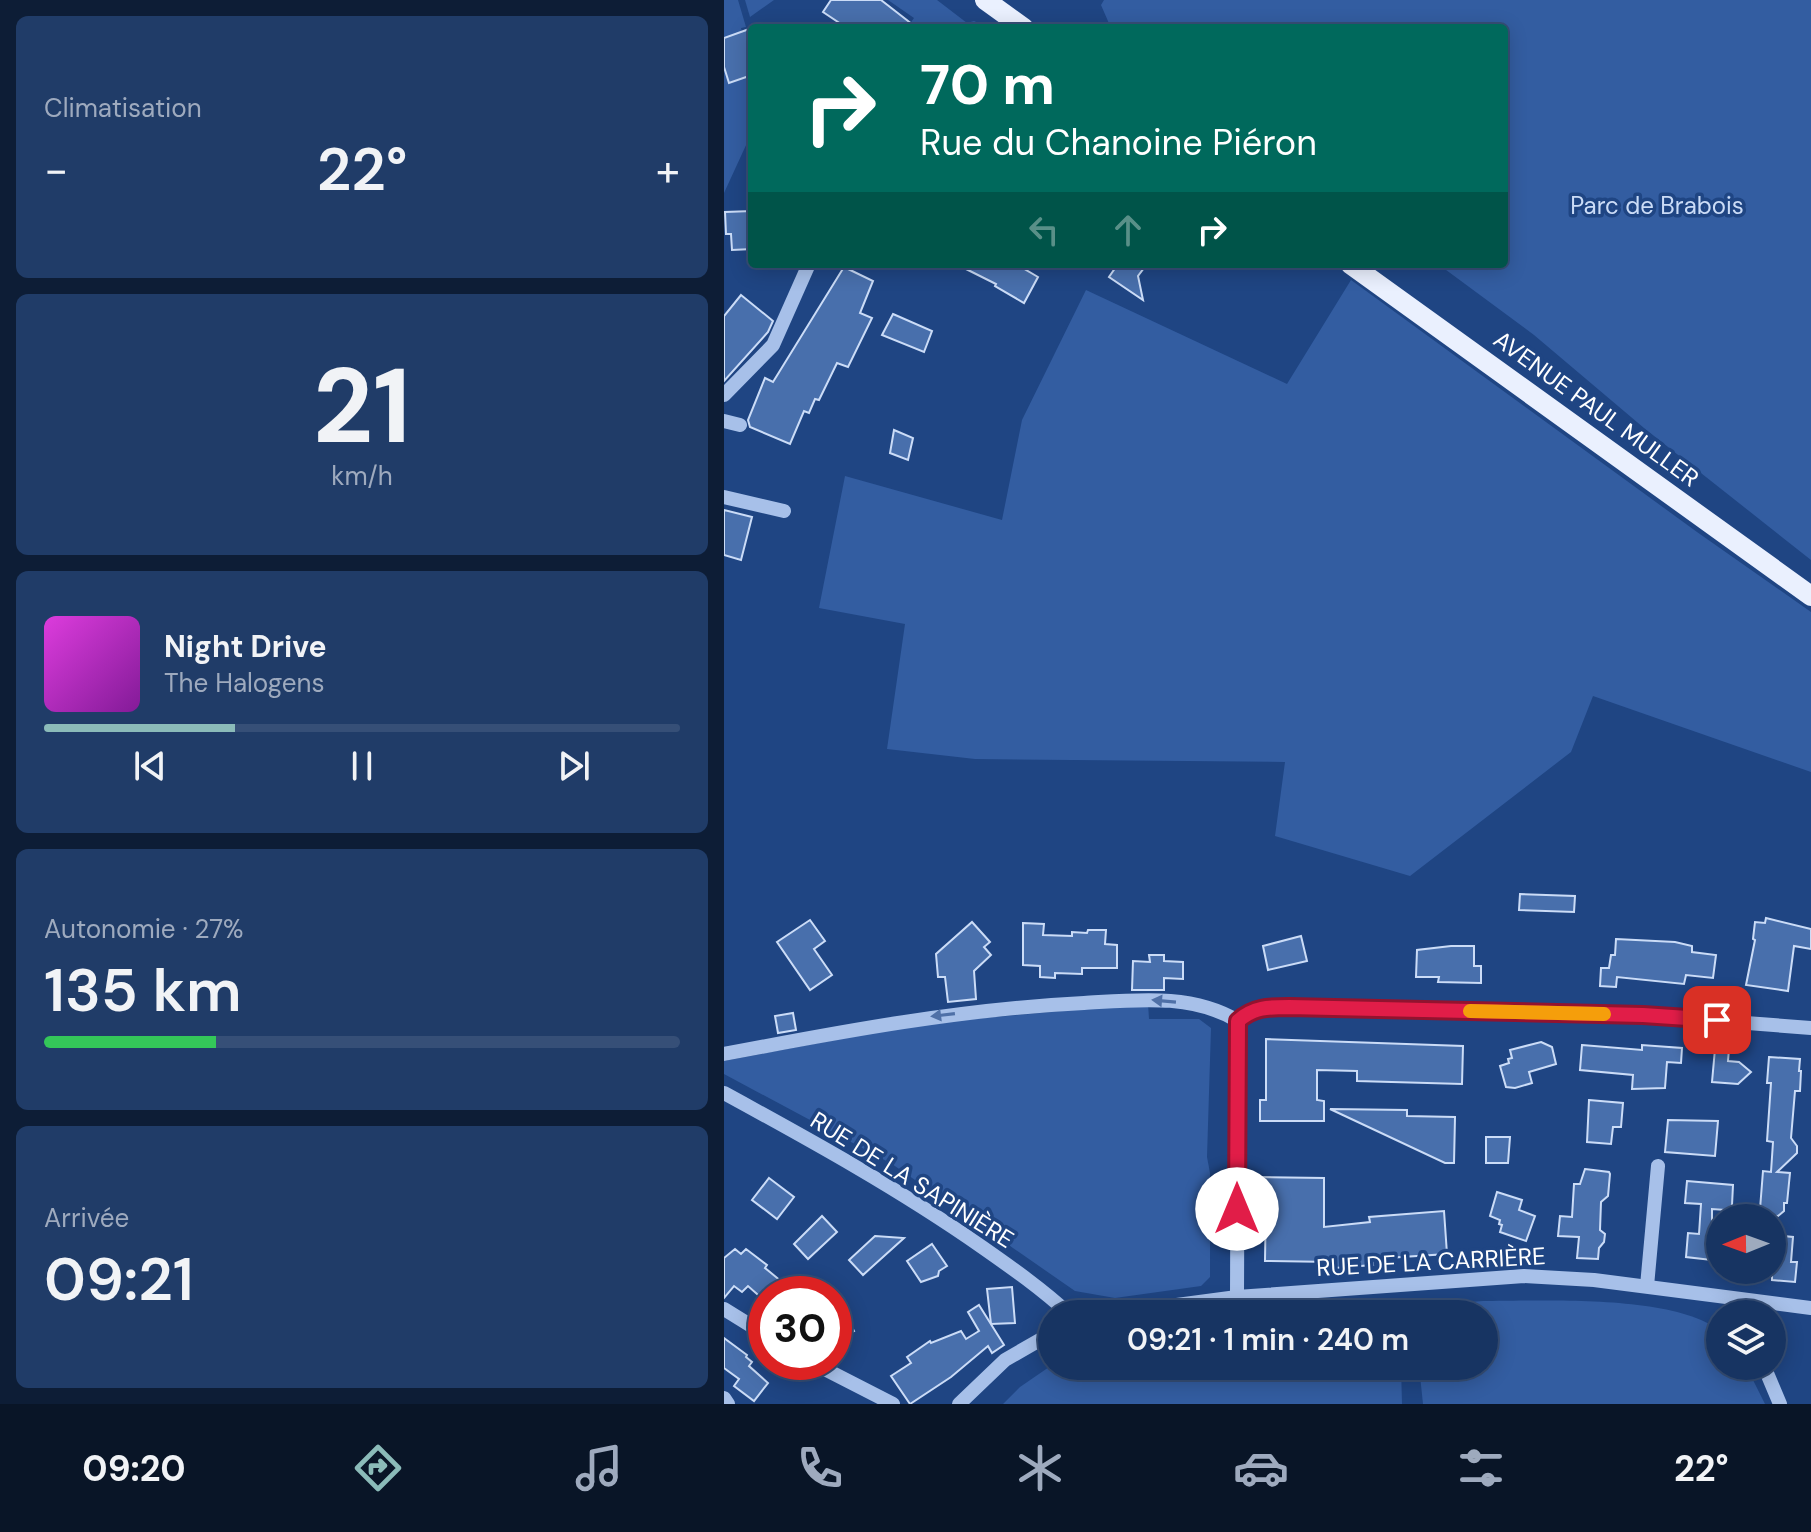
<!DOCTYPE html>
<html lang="fr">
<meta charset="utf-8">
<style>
:root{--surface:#173462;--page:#203c68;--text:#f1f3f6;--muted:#9eaabe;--line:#364f77;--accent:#8bbbb9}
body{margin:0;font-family:"DM Sans",sans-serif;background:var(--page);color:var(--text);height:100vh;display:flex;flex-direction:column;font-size:30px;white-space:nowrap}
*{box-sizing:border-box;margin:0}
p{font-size:26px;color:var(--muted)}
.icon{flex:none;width:44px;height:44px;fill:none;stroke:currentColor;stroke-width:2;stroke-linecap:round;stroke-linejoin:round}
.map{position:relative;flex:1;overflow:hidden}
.sheet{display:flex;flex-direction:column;gap:16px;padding:16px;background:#0d1d36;width:724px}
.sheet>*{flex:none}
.top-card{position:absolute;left:24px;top:24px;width:760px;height:244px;border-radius:8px;box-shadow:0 4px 20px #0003,0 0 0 2px var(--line);background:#00695c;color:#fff;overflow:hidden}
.needle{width:52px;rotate:269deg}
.controls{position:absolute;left:982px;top:1204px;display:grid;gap:16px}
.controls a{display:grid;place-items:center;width:80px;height:80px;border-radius:50%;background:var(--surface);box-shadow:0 4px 20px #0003,0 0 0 2px var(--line);font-size:40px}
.speed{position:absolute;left:24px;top:1276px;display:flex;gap:16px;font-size:40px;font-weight:700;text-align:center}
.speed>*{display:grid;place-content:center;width:104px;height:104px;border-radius:50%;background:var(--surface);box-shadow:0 4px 20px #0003,0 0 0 2px var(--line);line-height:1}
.speed .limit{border:12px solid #d22;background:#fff;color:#111}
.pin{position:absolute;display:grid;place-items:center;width:68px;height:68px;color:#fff;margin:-34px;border-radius:16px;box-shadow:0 4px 12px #0006}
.me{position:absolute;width:88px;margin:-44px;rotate:0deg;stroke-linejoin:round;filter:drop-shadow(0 0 6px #0008)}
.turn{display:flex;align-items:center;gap:28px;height:168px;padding:0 40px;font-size:36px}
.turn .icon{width:104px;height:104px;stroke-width:2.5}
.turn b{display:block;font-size:56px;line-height:68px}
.lanes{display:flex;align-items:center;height:76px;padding:0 40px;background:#0003;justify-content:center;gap:40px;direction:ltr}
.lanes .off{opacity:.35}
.big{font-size:60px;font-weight:600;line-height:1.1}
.sheet .tile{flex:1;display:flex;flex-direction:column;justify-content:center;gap:12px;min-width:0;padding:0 28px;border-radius:12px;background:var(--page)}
.sheet .dial{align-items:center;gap:0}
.dial b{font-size:104px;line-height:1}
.song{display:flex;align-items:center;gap:24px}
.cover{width:96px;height:96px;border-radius:12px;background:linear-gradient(135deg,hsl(300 70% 55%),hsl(290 70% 35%))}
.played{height:8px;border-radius:4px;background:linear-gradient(90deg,var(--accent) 30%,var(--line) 30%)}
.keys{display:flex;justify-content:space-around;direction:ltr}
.heat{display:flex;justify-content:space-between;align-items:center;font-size:44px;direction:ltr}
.charge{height:12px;border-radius:6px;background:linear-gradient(90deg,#34c759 27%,var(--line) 0)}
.trip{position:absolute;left:314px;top:1300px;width:460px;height:80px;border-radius:40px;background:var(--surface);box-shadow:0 4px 20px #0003,0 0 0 2px var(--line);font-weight:600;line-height:80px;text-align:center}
.menu{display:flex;height:128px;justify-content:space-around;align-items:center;background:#091527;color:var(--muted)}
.menu .icon{width:56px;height:56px}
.menu .selected{color:var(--accent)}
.menu b{font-size:36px;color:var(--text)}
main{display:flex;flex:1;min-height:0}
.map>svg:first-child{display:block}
.green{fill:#335da1}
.building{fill:#486fac;stroke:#cbdcf7;stroke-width:2}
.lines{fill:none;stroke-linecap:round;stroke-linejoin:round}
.minor{stroke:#a7c0e9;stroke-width:14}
.major{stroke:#eaf0fe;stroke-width:20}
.oneway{fill:#4f70a7}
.route-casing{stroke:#92132f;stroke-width:20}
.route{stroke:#e11d48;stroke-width:14}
.slow{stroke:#f59e0b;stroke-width:14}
.labels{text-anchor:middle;stroke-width:7;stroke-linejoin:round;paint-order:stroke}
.park-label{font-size:24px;fill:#cbdcf7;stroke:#1f4583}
.street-label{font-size:24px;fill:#fff;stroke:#1f4583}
</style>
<main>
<section class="sheet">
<div class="tile"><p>Climatisation</p>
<div class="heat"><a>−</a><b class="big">22°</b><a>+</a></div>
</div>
<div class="tile dial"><b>21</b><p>km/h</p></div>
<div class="tile">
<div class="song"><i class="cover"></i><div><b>Night Drive</b><p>The Halogens</p></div></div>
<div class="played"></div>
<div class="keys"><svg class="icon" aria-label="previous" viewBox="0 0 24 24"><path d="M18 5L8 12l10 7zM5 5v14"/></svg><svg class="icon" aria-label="pause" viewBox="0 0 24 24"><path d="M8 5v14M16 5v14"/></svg><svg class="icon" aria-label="next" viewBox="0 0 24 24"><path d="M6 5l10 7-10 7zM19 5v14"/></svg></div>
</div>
<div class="tile"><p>Autonomie · 27%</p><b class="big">135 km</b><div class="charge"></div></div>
<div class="tile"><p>Arrivée</p><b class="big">09:21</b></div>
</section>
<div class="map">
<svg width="1087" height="1404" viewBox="0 0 1087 1404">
<rect width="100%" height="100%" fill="#1f4583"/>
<g class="green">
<path d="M 0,0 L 14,0 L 22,27 L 17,28 L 18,32 L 0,38 Z"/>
<path d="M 21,0 L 50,0 L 26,17 Z"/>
<path d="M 164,0 L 213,0 L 243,23 L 250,21 L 265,28 L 183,28 L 190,18 Z"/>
<path d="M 380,0 L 1087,0 L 1087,560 L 920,428 L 810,335 L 714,264 L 780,264 L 780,28 L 387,28 L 377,5 Z"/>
<path d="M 0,67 L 28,75 L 28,139 L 23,143 L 0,193 Z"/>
<path d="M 627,280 L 973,532 L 1087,612 L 1087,772 L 869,696 L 847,752 L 686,876 L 551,836 L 561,762 L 251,759 L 163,749 L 181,624 L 95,608 L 121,476 L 278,520 L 298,420 L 362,290 L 563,384 Z"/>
<path d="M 424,1003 L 425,1019 L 475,1019 L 487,1028 L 483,1157 L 486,1173 L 486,1277 L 477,1286 L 391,1298 L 351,1291 L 168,1164 L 0,1074 L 0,1061 L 196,1024 Z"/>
<path d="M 759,1301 C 818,1301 950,1294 996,1331 L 996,1366 L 1022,1366 L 1041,1404 L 699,1404 L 695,1366 L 760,1366 L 760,1314 L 597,1314 Z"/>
<path d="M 328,1365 L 540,1366 L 555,1369 L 585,1366 L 677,1366 L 678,1404 L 279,1404 L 296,1387 Z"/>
</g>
<g class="building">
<path d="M 107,0 L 157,0 L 193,28 L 123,28 L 99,12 Z"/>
<path d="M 28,28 L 28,75 L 5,83 L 0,67 L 0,38 Z"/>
<path d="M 28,211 L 28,249 L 8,250 L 7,234 L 2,234 L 1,212 Z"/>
<path d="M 232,264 L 292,264 L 314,277 L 300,303 L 271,286 L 272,284 Z"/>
<path d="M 394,264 L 423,264 L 414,276 L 419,300 L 385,277 Z"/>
<path d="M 120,267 L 149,281 L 136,313 L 148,318 L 124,367 L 113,363 L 95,400 L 91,399 L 85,413 L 80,411 L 66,444 L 26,427 L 24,420 L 41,378 L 49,382 Z"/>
<path d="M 17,295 L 49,321 L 44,332 L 0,381 L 0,316 Z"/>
<path d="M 169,314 L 208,331 L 200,352 L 158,335 Z"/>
<path d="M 170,430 L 189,438 L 184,460 L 166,453 Z"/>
<path d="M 0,510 L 28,517 L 17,560 L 0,555 Z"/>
<path d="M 796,894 L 851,896 L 850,912 L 795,910 Z"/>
<path d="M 1042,918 L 1087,929 L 1087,949 L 1070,946 L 1064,991 L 1022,985 L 1031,940 L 1029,939 L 1031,922 L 1041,923 Z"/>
<path d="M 86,920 L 101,941 L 90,949 L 108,975 L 86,990 L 53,942 Z"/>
<path d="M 248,922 L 266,942 L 260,947 L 267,955 L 250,971 L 252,999 L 224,1002 L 221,977 L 214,977 L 212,954 Z"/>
<path d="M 299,923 L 320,924 L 319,935 L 348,936 L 348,932 L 363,933 L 364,930 L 382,930 L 381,944 L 393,945 L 393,968 L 358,968 L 358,974 L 331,973 L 331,978 L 316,977 L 316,966 L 299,965 Z"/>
<path d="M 577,936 L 583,961 L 544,970 L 539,946 Z"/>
<path d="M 892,939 L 951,942 L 968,946 L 968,952 L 992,955 L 989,978 L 962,975 L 960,984 L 893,977 L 892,987 L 876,986 L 877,968 L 885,968 L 887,955 L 891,955 Z"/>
<path d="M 727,946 L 750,946 L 750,966 L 757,966 L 757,983 L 714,982 L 715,977 L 692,977 L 693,950 Z"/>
<path d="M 425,955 L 440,955 L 440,961 L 459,962 L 459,979 L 440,978 L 440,990 L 408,990 L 409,961 L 426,962 Z"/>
<path d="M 69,1013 L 72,1030 L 54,1033 L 51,1016 Z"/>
<path d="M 542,1039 L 739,1046 L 738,1084 L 633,1081 L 633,1071 L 593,1070 L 593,1100 L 600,1101 L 600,1121 L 536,1121 L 536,1100 L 542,1100 Z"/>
<path d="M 817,1042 L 828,1047 L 832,1064 L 805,1072 L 808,1083 L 791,1088 L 782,1087 L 776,1066 L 785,1063 L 784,1059 L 788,1058 L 786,1050 Z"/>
<path d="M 858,1045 L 918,1050 L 918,1045 L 958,1048 L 957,1063 L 943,1062 L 941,1088 L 908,1089 L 909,1075 L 856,1070 Z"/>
<path d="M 991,1049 L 1005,1049 L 1004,1061 L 1015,1062 L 1027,1072 L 1014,1084 L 988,1082 Z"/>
<path d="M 1045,1057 L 1076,1059 L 1075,1071 L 1077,1071 L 1076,1091 L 1071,1091 L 1067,1138 L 1073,1146 L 1073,1153 L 1053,1172 L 1066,1173 L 1063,1203 L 1060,1203 L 1060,1211 L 1054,1216 L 1039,1215 L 1036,1209 L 1039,1171 L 1047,1172 L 1049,1142 L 1043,1141 L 1047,1083 L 1043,1083 Z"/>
<path d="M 865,1100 L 899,1103 L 897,1127 L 889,1127 L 887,1144 L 863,1142 Z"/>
<path d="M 606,1109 L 683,1110 L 683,1116 L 731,1117 L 730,1163 L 721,1163 Z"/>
<path d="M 944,1120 L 994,1121 L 991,1156 L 941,1152 Z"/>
<path d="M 762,1137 L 786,1137 L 784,1163 L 762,1163 Z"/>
<path d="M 861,1169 L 885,1172 L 886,1174 L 884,1196 L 877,1202 L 876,1230 L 881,1234 L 880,1242 L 875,1248 L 874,1259 L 853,1258 L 855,1237 L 834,1236 L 836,1216 L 848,1217 L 850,1184 L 856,1184 Z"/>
<path d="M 536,1177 L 600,1178 L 600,1227 L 646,1222 L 645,1217 L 720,1211 L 723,1254 L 648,1259 L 649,1265 L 610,1268 L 609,1262 L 541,1261 L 542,1198 L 535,1198 Z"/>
<path d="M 45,1178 L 70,1197 L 53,1219 L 28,1200 Z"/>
<path d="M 963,1181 L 1009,1185 L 1008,1205 L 1002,1210 L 988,1209 L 988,1241 L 996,1241 L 996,1261 L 962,1257 L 964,1233 L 975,1234 L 977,1204 L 961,1203 Z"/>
<path d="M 773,1192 L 798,1200 L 795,1210 L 811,1216 L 802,1241 L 776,1232 L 778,1225 L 775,1224 L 776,1220 L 766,1216 Z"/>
<path d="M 98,1216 L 113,1232 L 84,1259 L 70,1244 Z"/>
<path d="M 1048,1235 L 1069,1237 L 1067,1262 L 1073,1262 L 1071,1282 L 1048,1280 Z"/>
<path d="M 151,1236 L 180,1238 L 139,1275 L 125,1260 Z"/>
<path d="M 208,1244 L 223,1266 L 215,1271 L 214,1276 L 197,1282 L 183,1261 Z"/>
<path d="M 11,1249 L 17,1254 L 22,1249 L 43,1265 L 41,1268 L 63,1286 L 56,1294 L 42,1294 L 41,1301 L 24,1286 L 18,1292 L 10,1286 L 0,1298 L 0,1258 Z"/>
<path d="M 288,1287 L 291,1323 L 267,1324 L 263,1289 Z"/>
<path d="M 110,1293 L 130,1331 L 110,1341 Z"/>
<path d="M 255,1305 L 280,1345 L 268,1353 L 264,1346 L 227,1377 L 186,1404 L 167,1376 L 187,1363 L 183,1357 L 206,1341 L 207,1343 L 237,1331 L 242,1339 L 255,1331 L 244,1312 Z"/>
<path d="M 0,1338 L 23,1355 L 22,1357 L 28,1362 L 25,1366 L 44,1383 L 30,1401 L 10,1386 L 15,1379 L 0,1368 Z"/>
</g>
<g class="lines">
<g class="minor">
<path d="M 0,395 L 49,345 L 85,264"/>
<path d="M 0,421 L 16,425"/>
<path d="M 0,497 L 60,511"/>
<path d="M 514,1021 C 528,1007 545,1007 565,1007 L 919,1015 L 1087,1028"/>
<path d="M 0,1054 C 120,1031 238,1009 360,1003 C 411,1000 468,993 514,1021"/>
<path d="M 0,1093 C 88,1141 175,1189 258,1247 C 288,1268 318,1289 345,1314"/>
<path d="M 923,1286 L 934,1166"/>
<path d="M 513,1297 L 514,1021"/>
<path d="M 0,1309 L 42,1335"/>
<path d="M 385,1314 L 513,1297 L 800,1276 L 870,1280 L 1087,1308"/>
<path d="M 87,1362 L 169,1404"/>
<path d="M 1040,1366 L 1056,1404"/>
<path d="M 0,1398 L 4,1404"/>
<path d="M 235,1404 L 281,1360 L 328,1333"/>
</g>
<g class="major">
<path d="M 261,0 L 300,28"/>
<path d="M 626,264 L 1087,596"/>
</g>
</g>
<defs><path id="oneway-solid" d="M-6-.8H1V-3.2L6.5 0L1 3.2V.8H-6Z" transform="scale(2)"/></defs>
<g class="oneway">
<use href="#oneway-solid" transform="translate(440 1001) rotate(-175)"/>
<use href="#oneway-solid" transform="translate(219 1015) rotate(173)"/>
</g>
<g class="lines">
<g class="route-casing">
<path id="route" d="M 513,1209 L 514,1021 C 529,1007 545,1007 565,1007 L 919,1015 L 993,1020"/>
</g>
<use href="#route" class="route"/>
<path class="slow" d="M 746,1011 L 880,1014"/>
</g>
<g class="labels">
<g class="park-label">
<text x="933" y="214">Parc de Brabois</text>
</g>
<g class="street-label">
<text transform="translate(872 409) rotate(36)" y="8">AVENUE PAUL MULLER</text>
<text transform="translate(188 1180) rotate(32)" y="8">RUE DE LA SAPINIÈRE</text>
<text transform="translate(707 1262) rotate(-3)" y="8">RUE DE LA CARRIÈRE</text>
</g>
</g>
</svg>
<div class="controls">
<a><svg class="needle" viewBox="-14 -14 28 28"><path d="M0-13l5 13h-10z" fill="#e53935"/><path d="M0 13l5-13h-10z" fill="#9eaabe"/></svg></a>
<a><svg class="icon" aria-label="layers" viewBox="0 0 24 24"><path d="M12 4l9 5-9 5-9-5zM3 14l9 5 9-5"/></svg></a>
</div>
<div class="speed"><div class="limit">30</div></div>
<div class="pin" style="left:993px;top:1020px;background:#d93025"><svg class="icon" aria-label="arrive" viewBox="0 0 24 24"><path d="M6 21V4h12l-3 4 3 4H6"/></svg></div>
<svg class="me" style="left:513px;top:1209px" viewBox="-20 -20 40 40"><circle r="19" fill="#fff"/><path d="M0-13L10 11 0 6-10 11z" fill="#e11d48"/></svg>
<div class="trip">09:21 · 1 min · 240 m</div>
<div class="top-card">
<div class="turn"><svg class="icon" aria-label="right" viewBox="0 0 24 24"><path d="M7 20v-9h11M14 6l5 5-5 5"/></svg><div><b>70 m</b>Rue du Chanoine Piéron</div></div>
<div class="lanes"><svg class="icon off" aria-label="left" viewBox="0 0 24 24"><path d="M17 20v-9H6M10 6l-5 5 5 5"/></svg><svg class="icon off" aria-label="ahead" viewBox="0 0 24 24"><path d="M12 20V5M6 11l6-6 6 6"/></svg><svg class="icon" aria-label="right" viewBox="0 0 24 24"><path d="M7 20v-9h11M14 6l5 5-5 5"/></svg></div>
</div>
</div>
</main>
<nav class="menu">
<b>09:20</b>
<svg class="icon selected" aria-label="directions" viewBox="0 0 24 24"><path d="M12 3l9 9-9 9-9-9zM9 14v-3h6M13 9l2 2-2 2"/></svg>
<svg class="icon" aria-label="music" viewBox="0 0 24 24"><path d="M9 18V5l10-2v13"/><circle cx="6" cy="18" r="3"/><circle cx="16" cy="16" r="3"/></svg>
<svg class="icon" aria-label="phone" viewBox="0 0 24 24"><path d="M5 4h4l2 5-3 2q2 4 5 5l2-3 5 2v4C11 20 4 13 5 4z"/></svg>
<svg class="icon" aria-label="climate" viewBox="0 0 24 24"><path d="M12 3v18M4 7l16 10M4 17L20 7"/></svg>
<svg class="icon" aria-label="car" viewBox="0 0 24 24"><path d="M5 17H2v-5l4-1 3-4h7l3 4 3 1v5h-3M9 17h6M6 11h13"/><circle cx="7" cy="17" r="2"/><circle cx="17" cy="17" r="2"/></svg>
<svg class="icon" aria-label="filters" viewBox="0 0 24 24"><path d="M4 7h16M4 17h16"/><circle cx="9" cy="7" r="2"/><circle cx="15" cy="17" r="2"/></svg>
<b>22°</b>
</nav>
